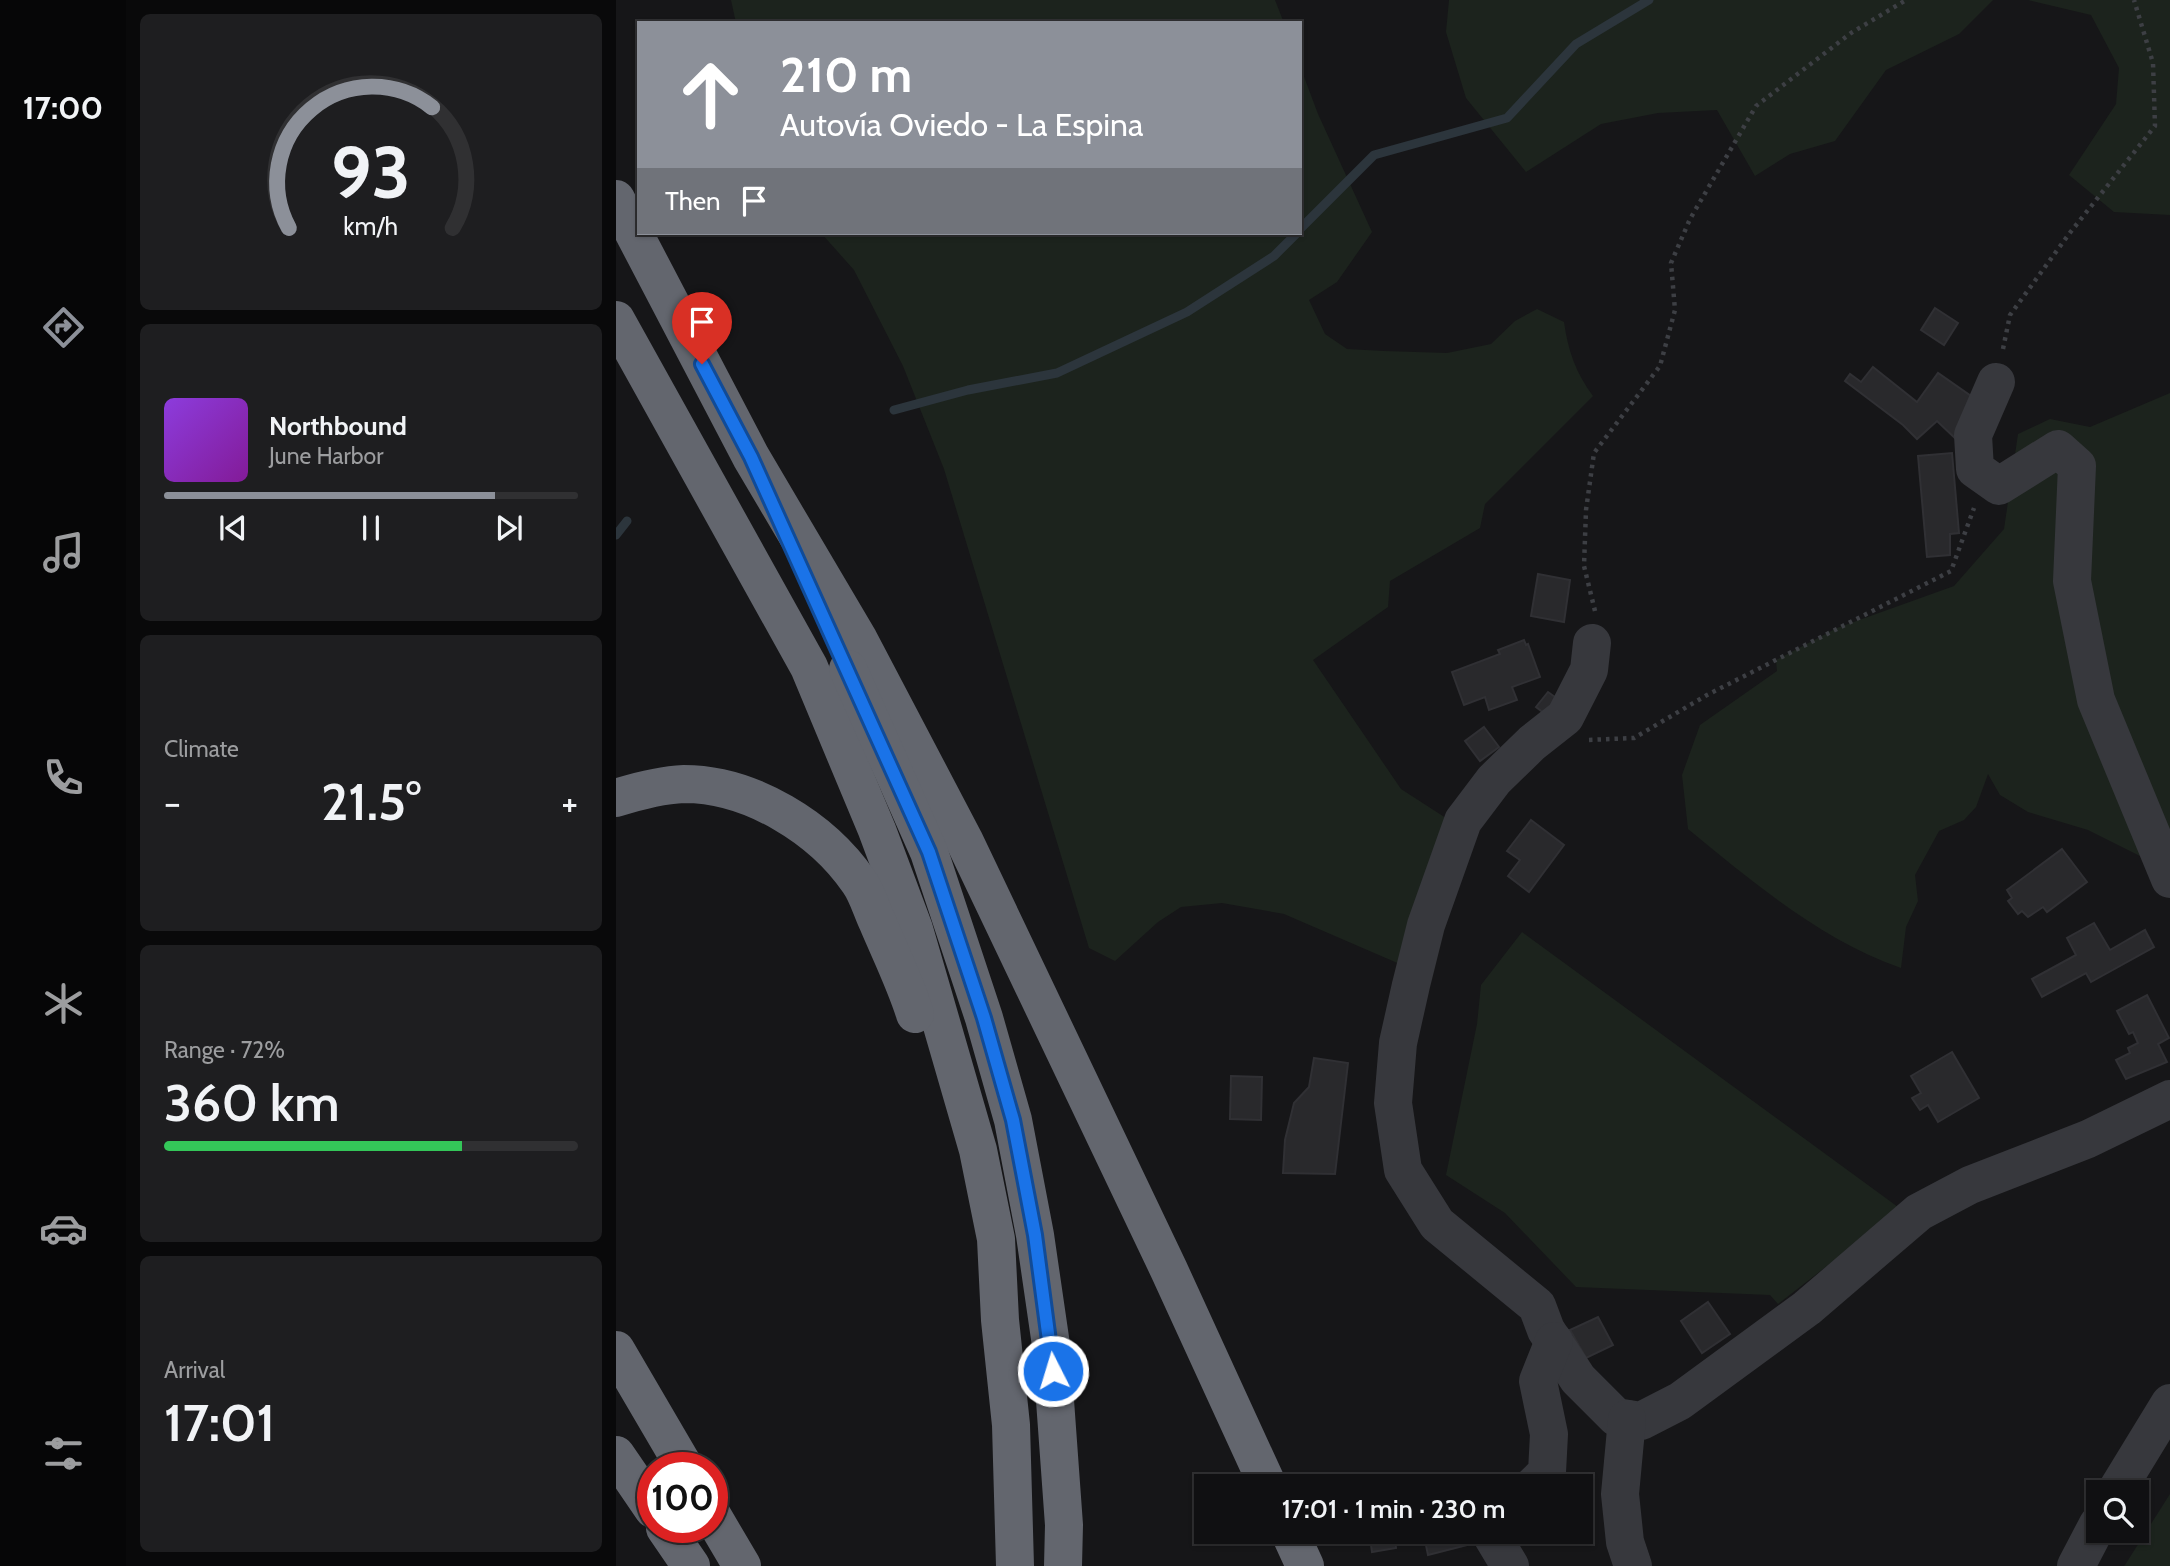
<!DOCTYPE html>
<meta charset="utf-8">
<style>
:root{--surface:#101012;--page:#1e1e20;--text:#f1f3f6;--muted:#9c9d9f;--line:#303032;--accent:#8c9099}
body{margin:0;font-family:Cabin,sans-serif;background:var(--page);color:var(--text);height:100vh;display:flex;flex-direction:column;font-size:26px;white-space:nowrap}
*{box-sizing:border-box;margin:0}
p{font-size:23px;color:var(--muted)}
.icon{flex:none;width:38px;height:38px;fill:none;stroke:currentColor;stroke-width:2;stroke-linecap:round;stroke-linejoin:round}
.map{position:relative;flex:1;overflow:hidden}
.details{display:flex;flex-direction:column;gap:14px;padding:14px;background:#09090a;width:490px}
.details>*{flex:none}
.top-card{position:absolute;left:21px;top:21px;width:665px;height:214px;border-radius:0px;box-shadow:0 2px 5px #0004,0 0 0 2px var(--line);background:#8c9099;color:#fff;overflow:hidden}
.buttons{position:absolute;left:1470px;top:1480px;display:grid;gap:14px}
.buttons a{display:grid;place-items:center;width:63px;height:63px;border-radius:0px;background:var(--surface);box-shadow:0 2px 5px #0004,0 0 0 2px var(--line);font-size:35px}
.speed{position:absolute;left:21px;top:1452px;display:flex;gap:14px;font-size:35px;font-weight:700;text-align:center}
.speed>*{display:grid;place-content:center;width:91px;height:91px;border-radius:50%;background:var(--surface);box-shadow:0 2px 5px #0004,0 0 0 2px var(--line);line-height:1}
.speed .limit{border:10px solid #d22;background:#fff;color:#111}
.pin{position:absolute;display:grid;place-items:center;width:60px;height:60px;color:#fff;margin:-72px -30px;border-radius:50% 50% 50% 0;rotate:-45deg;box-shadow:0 0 7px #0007}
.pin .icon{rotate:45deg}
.me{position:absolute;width:77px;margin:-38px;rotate:355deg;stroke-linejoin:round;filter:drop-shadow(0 0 5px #0008)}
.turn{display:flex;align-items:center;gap:24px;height:147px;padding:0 28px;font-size:32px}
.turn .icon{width:91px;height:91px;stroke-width:2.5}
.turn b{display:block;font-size:49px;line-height:60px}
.then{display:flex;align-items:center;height:66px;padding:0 28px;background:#0003;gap:14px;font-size:26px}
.big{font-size:52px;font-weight:600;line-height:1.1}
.details .widget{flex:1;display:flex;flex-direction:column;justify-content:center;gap:10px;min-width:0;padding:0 24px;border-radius:10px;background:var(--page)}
.details .dial{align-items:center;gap:0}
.dial svg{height:182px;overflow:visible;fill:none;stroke:var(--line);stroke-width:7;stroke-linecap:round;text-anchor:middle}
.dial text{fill:var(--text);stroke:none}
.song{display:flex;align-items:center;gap:21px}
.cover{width:84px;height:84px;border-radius:10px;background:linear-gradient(135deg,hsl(270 70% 55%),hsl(290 70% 35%))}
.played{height:7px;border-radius:4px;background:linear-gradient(90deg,var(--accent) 80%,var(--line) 80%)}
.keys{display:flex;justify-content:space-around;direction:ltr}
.heat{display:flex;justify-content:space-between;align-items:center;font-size:38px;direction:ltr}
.charge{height:10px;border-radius:5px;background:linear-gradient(90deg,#34c759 72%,var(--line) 0)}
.trip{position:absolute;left:578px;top:1474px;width:399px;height:70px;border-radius:0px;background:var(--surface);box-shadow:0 2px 5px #0004,0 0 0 2px var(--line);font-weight:600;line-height:70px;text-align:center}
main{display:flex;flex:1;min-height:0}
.tab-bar{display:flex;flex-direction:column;width:126px;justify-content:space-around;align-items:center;background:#060607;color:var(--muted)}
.tab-bar .icon{width:49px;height:49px}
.tab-bar .active{color:var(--accent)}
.tab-bar b{font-size:32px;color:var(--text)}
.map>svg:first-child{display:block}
.green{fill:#1c231d}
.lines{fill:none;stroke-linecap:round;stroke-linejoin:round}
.stream{stroke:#2c353c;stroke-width:9}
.building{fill:#29292c;stroke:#303034;stroke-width:2}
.path{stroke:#3d3f44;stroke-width:4.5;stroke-dasharray:3.5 5;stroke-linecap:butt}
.minor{stroke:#37383d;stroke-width:38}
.highway{stroke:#63666e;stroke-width:38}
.route-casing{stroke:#114b97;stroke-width:18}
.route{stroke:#1a73e8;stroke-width:12}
</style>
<main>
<nav class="tab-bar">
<b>17:00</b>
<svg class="icon active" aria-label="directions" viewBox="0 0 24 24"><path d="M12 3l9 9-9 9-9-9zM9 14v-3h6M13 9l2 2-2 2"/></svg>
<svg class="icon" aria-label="music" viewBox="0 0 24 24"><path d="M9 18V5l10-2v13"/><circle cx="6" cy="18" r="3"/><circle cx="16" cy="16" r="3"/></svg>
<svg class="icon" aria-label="phone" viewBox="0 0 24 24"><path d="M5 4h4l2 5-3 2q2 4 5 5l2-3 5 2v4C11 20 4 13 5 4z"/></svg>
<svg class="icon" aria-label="climate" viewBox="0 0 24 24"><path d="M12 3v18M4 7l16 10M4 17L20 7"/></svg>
<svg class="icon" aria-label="car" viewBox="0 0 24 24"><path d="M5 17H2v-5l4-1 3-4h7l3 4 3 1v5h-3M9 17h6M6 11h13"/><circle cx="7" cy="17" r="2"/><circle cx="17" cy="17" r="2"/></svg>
<svg class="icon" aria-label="filters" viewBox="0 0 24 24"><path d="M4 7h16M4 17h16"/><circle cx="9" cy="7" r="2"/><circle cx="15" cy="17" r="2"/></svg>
</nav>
<section class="details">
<div class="widget dial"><svg viewBox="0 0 100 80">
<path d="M14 69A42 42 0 1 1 86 69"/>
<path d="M14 69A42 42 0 0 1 77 16" stroke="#8c9099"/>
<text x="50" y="56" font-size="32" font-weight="700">93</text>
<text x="50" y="72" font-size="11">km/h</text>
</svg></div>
<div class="widget">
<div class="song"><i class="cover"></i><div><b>Northbound</b><p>June Harbor</p></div></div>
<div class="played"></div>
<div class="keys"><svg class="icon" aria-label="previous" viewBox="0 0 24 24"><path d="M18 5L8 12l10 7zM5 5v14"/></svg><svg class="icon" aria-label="pause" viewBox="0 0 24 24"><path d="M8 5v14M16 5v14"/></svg><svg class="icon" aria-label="next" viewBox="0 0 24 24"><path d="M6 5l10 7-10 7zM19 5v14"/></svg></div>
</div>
<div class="widget"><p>Climate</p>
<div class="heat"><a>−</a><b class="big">21.5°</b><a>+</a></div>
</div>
<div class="widget"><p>Range · 72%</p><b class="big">360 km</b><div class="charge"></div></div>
<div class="widget"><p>Arrival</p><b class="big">17:01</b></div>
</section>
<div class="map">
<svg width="1554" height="1566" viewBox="0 0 1554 1566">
<rect width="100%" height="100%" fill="#161618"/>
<g class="green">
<path d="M 115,0 L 659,0 L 668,23 L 120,23 Z"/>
<path d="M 833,0 L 1377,0 L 1343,34 L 1270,70 L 1219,141 L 1174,154 L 1139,176 L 1101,110 L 1042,113 L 985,124 L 910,172 L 850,98 L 830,32 Z"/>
<path d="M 1412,0 L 1554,0 L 1554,215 L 1498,212 L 1453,175 L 1500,104 L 1503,68 L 1475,15 Z"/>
<path d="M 684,66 L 702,114 L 756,232 L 721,282 L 693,300 L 709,334 L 731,349 L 768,351 L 831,353 L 875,344 L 899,321 L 921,309 L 948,322 C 952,351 960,373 977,396 L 869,504 L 864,528 L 774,581 L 772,607 L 697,660 L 785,789 L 833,820 L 786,965 L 668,914 L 606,903 L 565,907 L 542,922 L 499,961 L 473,948 L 328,469 L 287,366 L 238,270 L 205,233 L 684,233 Z"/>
<path d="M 1554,393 L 1554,871 L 1472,830 L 1412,812 L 1384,795 L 1372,774 L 1360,807 L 1348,820 L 1323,831 L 1299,875 L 1302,901 L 1290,927 L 1285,968 C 1204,940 1137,882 1072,829 L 1066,775 L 1084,725 L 1161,671 L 1160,660 L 1221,628 L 1338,586 L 1388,529 L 1402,434 L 1434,419 L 1474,427 Z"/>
<path d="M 906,932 L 1282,1207 L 1238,1245 L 1162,1304 L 1154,1295 L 960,1287 L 889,1213 L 830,1175 L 861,1024 L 865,985 Z"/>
<path d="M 1554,1494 L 1554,1566 L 1508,1566 L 1509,1565 Z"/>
</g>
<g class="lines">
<g class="stream">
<path d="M 684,229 L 758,155 L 891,118 L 960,44 L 1033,0"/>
<path d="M 278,410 L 352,390 L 441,373 L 571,312 L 658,256 L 681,233"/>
<path d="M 0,535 L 11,521"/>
</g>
</g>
<g class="building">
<path d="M 1319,308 L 1342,323 L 1328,345 L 1305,330 Z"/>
<path d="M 1257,367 L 1301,402 L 1322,373 L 1368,405 L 1343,442 L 1321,421 L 1301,439 L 1287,425 L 1229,381 L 1234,374 L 1245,382 Z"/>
<path d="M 1336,453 L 1343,533 L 1334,534 L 1334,555 L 1311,557 L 1302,456 Z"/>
<path d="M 922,574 L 954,580 L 948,622 L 915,616 Z"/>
<path d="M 908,640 L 910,645 L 912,644 L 924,677 L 896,687 L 901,700 L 873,710 L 869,697 L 848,705 L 836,672 L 884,654 L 882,650 Z"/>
<path d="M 932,692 L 943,700 L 932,716 L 920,707 Z"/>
<path d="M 868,727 L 883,747 L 864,761 L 849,741 Z"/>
<path d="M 915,820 L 948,845 L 913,892 L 892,876 L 904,860 L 891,851 Z"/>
<path d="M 1446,849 L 1471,882 L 1431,912 L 1427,907 L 1412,917 L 1406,911 L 1402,914 L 1392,901 L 1396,898 L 1391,890 Z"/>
<path d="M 1478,923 L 1494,950 L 1529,930 L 1538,947 L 1475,982 L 1470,973 L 1426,997 L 1416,979 L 1460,955 L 1451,938 Z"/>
<path d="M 1531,995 L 1553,1038 L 1542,1044 L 1551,1062 L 1510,1079 L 1500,1060 L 1514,1053 L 1512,1048 L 1522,1043 L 1517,1032 L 1513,1034 L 1501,1011 Z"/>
<path d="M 1336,1052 L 1363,1098 L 1322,1122 L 1312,1105 L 1304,1110 L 1296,1098 L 1305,1093 L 1295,1076 Z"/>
<path d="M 698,1058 L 732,1063 L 719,1174 L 667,1173 L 669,1140 L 678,1103 L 693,1087 Z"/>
<path d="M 615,1076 L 646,1077 L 645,1120 L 614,1119 Z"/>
<path d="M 1092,1302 L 1114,1334 L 1086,1353 L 1065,1321 Z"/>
<path d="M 982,1317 L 997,1345 L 970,1358 L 954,1330 Z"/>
<path d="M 837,1479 L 839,1486 L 813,1486 Z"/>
<path d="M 772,1481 L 773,1486 L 748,1486 L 748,1484 Z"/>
<path d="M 753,1531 L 778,1531 L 780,1548 L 756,1552 Z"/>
<path d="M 807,1531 L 851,1531 L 855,1544 L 812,1555 Z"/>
</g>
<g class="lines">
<g class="path">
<path d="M 1387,349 L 1394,315 L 1453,234 L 1539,126 L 1537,63 L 1518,0"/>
<path d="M 979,611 L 968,566 L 970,510 L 978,453 L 1044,366 L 1059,310 L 1055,263 L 1074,219 L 1140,106 L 1235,33 L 1290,0"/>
<path d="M 973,740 L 1018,738 L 1091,695 L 1335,571 L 1358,508"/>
</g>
<g class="minor">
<path d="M 1380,382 L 1357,435 L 1359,469 L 1383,486 L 1442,449 L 1461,466 L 1456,581 L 1480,700 L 1554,879"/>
<path d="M 976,643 L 973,670 L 949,717 L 916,743 L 878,780 L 847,821 L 810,925 L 795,985 L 782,1043 L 777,1103 L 787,1170 L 821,1224 L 921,1306 L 930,1330 L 962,1379 L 1000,1417 L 1025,1421 L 1064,1401 L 1191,1308 L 1303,1212 L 1354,1185 L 1472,1139 L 1554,1099"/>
<path d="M 1011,1419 L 1004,1494 L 1009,1542 L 1017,1566"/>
<path d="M 917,1486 L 931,1472 L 933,1434 L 922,1381 L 938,1341"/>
<path d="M 1499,1493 L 1554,1403"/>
<path d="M 873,1531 L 894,1566"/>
<path d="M 1460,1566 L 1482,1524"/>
</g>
<g class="highway">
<path d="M 0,199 L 135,457 L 243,640 L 348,840 L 553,1270 L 652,1486"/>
<path d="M 0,320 L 193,667 L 261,830 L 298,929 L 362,1150 L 380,1239 L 384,1320 L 395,1425 L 399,1566"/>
<path d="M 232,669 L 313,852 L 368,1018 L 397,1120 L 419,1235 L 435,1345 L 448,1525 L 447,1566"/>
<path d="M 0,798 C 22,791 45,785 68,784 C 135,784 206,828 243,882 C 251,893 255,908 261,921 C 274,952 289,982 299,1014"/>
<path d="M 0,1350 L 69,1468"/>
<path d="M 0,1455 L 37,1509"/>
<path d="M 96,1515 L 126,1566"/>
<path d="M 49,1528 L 75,1566"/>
<path d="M 673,1531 L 689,1566"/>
</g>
</g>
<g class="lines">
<g class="route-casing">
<path id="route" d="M 86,364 L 135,457 L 313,852 L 368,1018 L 397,1120 L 419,1235 L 437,1371"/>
</g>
<use href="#route" class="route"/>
</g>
</svg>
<div class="buttons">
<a><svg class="icon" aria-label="search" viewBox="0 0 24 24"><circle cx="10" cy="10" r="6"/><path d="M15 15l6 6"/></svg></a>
</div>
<div class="speed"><div class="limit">100</div></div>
<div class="pin" style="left:86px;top:364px;background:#d93025"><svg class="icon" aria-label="arrive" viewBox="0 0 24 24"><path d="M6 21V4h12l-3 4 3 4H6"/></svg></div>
<svg class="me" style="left:437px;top:1371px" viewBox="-20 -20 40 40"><circle r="17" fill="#1a73e8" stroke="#fff" stroke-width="3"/><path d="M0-11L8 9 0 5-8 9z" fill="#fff"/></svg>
<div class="trip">17:01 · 1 min · 230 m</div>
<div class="top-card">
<div class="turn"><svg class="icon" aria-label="ahead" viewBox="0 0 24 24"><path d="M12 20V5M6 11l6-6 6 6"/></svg><div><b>210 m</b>Autovía Oviedo - La Espina</div></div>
<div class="then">Then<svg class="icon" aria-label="arrive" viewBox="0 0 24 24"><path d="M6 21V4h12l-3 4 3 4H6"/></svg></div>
</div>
</div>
</main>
